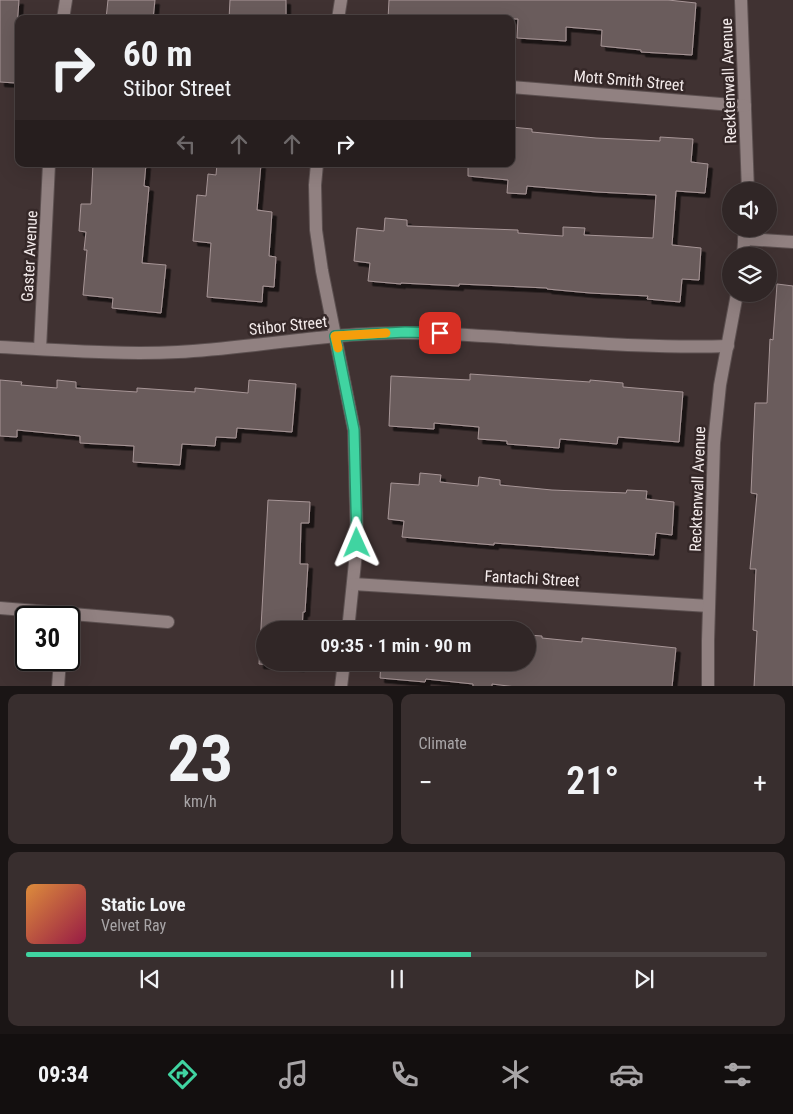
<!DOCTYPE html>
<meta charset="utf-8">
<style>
:root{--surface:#302626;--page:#382e2e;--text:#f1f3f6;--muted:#a8a5a7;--line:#4b4343;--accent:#40d4a1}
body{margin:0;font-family:"Roboto Condensed",sans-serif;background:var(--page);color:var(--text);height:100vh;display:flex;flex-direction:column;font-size:19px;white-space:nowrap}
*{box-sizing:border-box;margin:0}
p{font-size:16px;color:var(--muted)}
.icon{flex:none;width:28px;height:28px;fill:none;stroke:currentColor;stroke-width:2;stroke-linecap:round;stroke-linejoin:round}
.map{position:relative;height:686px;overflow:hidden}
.drawer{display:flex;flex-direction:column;gap:8px;padding:8px;background:#1a1515;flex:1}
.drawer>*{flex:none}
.top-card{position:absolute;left:15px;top:15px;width:500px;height:152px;border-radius:10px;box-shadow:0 5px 20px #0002,0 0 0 1px var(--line);background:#302626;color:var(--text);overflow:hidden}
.buttons{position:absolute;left:722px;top:182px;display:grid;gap:10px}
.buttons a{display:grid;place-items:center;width:55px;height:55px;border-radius:50%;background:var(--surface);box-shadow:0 5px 20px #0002,0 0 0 1px var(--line);font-size:25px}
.speed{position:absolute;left:15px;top:606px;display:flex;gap:10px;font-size:25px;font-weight:700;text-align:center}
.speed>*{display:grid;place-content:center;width:65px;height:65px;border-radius:50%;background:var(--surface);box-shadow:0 5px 20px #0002,0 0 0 1px var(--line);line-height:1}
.speed .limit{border:2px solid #111;border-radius:8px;background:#fff;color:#111}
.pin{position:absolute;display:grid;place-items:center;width:42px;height:42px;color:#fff;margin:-21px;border-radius:10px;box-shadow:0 2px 8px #0006}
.me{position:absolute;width:55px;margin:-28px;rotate:359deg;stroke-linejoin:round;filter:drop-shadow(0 0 4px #0008)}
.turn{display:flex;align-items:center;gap:18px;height:105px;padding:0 25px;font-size:22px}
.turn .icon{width:65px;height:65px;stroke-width:2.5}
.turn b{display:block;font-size:35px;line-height:42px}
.lanes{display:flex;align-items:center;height:48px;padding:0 25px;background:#0003;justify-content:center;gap:25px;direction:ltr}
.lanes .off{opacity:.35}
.big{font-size:38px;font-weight:600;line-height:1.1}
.drawer .tile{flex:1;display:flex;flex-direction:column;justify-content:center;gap:8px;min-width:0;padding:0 18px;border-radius:10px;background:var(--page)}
.drawer .dial{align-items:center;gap:0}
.dial b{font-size:65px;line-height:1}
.song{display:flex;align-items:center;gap:15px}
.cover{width:60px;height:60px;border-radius:8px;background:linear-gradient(135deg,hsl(30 70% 55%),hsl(340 70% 35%))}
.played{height:5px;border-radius:2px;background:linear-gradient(90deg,var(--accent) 60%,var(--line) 60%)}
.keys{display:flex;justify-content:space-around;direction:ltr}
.heat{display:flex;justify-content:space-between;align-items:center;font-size:28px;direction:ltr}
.drawer .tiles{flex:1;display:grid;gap:8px;grid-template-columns:1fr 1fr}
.tile:last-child{grid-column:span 2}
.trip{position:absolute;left:256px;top:621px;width:280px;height:50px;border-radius:25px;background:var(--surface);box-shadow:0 5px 20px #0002,0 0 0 1px var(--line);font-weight:600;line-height:50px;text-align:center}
.tab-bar{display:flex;height:80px;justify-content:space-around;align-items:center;background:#130f0f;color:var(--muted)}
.tab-bar .icon{width:35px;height:35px}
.tab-bar .on{color:var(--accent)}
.tab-bar b{font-size:22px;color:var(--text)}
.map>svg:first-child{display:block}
.building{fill:#6a5b5b;stroke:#a79697;filter:url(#shadow)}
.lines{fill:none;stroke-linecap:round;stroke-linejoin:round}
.minor-casing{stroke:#5c5050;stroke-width:14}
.minor{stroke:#918181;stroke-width:12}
.route-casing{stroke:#2a8a69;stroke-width:12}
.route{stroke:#40d4a1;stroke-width:9}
.slow{stroke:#f59e0b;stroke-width:9}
.labels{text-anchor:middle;stroke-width:5;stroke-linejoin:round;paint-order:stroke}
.street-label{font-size:16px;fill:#f4ebeb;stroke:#352828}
</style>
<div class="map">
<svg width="793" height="687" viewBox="0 0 793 687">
<defs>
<filter id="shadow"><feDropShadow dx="4.5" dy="4.5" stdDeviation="0" flood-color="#0009"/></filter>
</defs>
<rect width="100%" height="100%" fill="#403232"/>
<g class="building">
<path d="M 0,0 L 19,0 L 15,52 L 18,52 L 16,83 L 0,82 Z"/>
<path d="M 108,0 L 155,0 L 153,19 L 106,19 Z"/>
<path d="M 230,0 L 286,0 L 286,19 L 229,19 Z"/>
<path d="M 389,0 L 668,0 L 696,3 L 692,55 L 641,52 L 641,50 L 601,46 L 602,30 L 566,27 L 566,41 L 517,38 L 518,19 L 471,19 L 437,15 L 437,19 L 388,19 Z"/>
<path d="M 511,127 L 532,129 L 532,132 L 596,138 L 660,141 L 660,137 L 693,139 L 691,162 L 708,164 L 705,193 L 676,191 L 672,245 L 701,248 L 699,280 L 682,279 L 680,302 L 647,299 L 648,296 L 590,293 L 547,289 L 547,288 L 459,284 L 459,286 L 401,283 L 401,284 L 368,281 L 370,263 L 354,261 L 357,228 L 384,231 L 385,218 L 407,220 L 407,226 L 518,230 L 518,233 L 563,236 L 563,227 L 585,228 L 584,235 L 653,238 L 656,195 L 597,192 L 527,186 L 526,194 L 507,193 L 508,180 L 468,176 L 468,164 L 511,164 Z"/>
<path d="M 93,164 L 146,164 L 144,186 L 149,187 L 142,263 L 166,265 L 161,313 L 112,308 L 113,298 L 83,295 L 87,250 L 84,250 L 86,232 L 79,231 L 81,204 L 91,204 Z"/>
<path d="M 217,164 L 261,164 L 257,210 L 272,212 L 269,256 L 276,257 L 274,287 L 263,286 L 262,302 L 207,297 L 211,243 L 193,241 L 197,195 L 206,196 L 208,174 L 216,175 Z"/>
<path d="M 777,284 L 793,286 L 793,687 L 754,687 L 757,631 L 753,630 L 756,569 L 750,569 L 757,494 L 751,493 L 755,403 L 767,403 L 770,339 L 773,340 Z"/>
<path d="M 470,374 L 590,382 L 590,380 L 623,383 L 623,387 L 683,392 L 679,442 L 618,437 L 617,444 L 560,439 L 559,448 L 507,444 L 507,441 L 478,439 L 479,427 L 434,423 L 434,429 L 389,426 L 391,376 L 470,380 Z"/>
<path d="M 0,380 L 22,382 L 21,385 L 57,388 L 57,380 L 76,382 L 76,388 L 137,392 L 137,388 L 195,392 L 195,388 L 248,393 L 249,380 L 296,384 L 292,432 L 237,428 L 236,438 L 216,437 L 215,446 L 182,444 L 180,465 L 133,462 L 134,446 L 80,443 L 80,436 L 17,430 L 17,437 L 0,436 Z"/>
<path d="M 420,473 L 441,475 L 440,482 L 478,486 L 479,477 L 500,480 L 500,485 L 552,490 L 626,493 L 627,490 L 647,491 L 646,499 L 674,502 L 672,535 L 656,533 L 654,555 L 494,543 L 494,545 L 402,537 L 404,521 L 388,519 L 391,483 L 419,485 Z"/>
<path d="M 268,500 L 310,502 L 309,523 L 301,523 L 300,564 L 308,564 L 305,612 L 303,612 L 302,630 L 265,630 L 265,662 L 300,662 L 300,667 L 259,664 Z"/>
<path d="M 384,627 L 422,630 L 384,630 Z"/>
<path d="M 528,635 L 542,636 L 542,638 L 582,642 L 582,638 L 676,648 L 672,687 L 516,687 L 492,684 L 492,687 L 473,687 L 473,684 L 426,679 L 425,682 L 380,678 L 381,662 L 528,662 Z"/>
</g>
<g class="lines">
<g class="minor-casing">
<g id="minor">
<path d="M 741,0 L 748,191"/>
<path d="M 63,19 L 66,0"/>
<path d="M 338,19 L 341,0"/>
<path d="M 511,87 L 745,106"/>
<path d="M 317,164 L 315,185 L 316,230 L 322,271 L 354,430 L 357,543 L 348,630"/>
<path d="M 744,239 L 793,242"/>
<path d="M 743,256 L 745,229"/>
<path d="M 0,347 C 58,350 120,355 178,352 C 255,348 330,332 407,333 C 453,333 498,337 543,340 C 605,344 667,348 728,346"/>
<path d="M 40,349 L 49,164"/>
<path d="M 353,584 L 709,606"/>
<path d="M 0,608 L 168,622"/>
<path d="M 58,687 L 60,660"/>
<path d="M 341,687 L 344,662"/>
<path d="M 708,687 L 708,641 L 714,443 L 720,385 L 737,294"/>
</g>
</g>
<use href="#minor" class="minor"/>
</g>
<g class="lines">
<g class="route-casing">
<path id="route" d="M 357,543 L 354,430 L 335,336 L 405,332 L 440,333"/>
</g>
<use href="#route" class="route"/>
<path class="slow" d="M 338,348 L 335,336 L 386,333"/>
</g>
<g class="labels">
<g class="street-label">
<text transform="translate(629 80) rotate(5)" y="6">Mott Smith Street</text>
<text transform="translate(728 81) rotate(-92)" y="6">Recktenwall Avenue</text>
<text transform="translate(29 256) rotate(-87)" y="6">Gaster Avenue</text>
<text transform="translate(288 325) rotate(-6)" y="6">Stibor Street</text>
<text transform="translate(697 489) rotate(-88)" y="6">Recktenwall Avenue</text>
<text transform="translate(532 578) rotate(3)" y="6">Fantachi Street</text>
</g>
</g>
</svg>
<div class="buttons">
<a><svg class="icon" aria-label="sound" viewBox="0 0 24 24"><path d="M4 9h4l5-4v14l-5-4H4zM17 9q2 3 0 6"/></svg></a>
<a><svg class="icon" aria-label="layers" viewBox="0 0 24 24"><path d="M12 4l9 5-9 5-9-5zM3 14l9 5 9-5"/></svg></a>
</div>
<div class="speed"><div class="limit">30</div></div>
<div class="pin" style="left:440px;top:333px;background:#d93025"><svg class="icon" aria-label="arrive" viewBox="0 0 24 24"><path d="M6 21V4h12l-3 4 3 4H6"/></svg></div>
<svg class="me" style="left:357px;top:543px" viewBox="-20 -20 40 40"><path d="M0-17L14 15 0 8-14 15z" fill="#40d4a1" stroke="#fff" stroke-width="4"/></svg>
<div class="trip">09:35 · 1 min · 90 m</div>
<div class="top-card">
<div class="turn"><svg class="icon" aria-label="right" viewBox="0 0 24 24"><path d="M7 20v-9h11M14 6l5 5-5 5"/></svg><div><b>60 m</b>Stibor Street</div></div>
<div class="lanes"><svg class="icon off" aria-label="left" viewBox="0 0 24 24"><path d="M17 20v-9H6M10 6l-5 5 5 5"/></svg><svg class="icon off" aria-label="ahead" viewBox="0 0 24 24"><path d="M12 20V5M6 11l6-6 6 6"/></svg><svg class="icon off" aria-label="ahead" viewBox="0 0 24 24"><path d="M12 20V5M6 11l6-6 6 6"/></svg><svg class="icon" aria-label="right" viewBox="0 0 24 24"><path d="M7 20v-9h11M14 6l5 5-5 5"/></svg></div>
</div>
</div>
<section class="drawer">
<div class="tiles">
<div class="tile dial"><b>23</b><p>km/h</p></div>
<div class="tile"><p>Climate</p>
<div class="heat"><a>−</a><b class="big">21°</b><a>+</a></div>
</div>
<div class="tile">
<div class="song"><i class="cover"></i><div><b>Static Love</b><p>Velvet Ray</p></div></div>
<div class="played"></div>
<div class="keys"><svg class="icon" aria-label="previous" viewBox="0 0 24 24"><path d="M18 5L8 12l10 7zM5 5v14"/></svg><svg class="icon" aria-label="pause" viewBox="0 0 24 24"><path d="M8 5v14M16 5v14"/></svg><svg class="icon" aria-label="next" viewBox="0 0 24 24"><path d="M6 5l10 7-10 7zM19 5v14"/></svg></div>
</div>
</div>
</section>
<nav class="tab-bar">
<b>09:34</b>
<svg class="icon on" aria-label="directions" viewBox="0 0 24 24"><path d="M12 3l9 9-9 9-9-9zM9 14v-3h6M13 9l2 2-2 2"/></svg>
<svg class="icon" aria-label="music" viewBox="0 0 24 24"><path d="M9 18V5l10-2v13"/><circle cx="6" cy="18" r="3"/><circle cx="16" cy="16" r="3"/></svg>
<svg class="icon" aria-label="phone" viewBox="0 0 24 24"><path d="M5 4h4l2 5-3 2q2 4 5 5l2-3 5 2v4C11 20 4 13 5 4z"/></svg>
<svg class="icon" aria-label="climate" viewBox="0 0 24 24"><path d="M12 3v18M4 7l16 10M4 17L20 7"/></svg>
<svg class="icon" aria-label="car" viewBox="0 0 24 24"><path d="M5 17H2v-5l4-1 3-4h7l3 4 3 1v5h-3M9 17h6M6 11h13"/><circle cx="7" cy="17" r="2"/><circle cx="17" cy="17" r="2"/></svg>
<svg class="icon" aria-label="filters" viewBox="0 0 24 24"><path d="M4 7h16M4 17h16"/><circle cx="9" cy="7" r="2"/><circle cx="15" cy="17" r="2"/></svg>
</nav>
